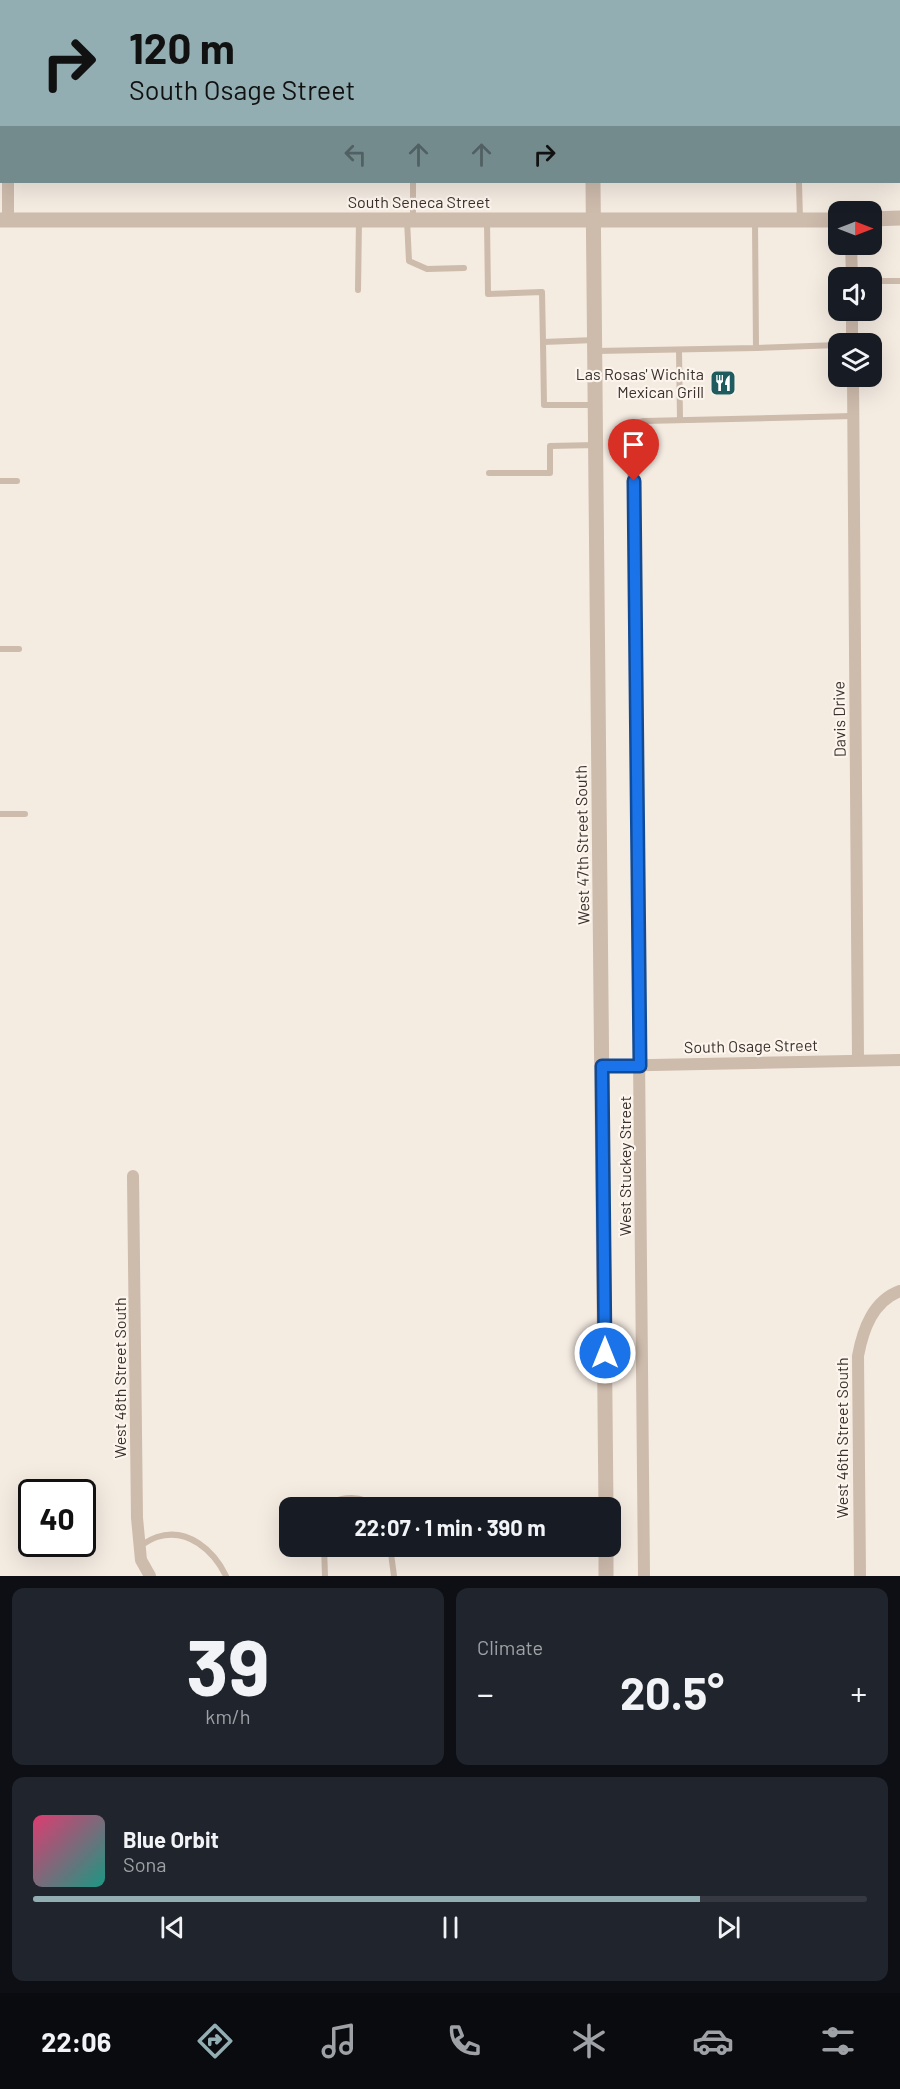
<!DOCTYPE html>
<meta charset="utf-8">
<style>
:root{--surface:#171b24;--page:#20242c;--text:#f1f3f6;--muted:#9ea1a6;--line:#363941;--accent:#92aeb2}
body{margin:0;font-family:Barlow,sans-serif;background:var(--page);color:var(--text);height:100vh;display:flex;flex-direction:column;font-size:22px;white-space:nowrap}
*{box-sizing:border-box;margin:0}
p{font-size:20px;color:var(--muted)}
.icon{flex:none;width:33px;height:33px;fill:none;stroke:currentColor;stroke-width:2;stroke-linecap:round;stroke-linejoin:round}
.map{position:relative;height:1576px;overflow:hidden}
.sheet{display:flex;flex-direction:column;gap:12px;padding:12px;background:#0d0f14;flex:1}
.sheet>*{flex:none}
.banner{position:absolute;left:0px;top:0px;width:900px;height:183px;box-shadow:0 6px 24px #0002;background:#92aeb2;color:#111;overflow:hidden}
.needle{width:39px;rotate:90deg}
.tools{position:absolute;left:828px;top:201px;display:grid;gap:12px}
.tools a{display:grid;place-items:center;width:54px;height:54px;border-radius:12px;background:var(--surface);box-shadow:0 6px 24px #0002;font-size:30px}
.speed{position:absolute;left:18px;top:1479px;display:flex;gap:12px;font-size:30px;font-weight:700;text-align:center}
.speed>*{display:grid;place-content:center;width:78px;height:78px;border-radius:50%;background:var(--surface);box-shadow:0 6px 24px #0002;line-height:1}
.speed .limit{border:3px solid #111;border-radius:9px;background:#fff;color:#111}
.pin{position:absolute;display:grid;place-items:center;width:51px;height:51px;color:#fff;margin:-62px -26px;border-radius:50% 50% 50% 0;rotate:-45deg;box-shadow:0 0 6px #0007}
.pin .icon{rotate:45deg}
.me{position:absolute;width:66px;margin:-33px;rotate:0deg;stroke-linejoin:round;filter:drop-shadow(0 0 4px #0008)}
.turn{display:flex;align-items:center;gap:21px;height:126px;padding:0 30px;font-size:27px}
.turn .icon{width:78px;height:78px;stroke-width:2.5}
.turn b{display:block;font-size:42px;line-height:51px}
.lanes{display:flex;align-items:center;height:57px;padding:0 30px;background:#0003;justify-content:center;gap:30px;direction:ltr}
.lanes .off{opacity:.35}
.big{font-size:45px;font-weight:700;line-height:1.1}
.sheet .card{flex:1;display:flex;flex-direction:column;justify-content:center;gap:9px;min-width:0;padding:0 21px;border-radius:12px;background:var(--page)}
.sheet .dial{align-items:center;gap:0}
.dial b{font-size:78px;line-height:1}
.song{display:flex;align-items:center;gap:18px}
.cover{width:72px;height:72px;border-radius:9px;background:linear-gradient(135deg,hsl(340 70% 55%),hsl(170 70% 35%))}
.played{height:6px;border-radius:3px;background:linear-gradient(90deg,var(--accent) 80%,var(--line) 80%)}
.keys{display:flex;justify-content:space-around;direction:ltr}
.heat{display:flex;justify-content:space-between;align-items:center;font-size:33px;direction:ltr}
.sheet .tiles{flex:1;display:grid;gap:12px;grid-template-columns:1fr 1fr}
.card:last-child{grid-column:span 2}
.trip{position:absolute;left:279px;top:1497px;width:342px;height:60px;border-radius:12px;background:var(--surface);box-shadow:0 6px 24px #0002;font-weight:700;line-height:60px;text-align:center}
.tab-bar{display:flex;height:96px;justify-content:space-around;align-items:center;background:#090b0e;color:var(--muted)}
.tab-bar .icon{width:42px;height:42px}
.tab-bar .selected{color:var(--accent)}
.tab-bar b{font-size:27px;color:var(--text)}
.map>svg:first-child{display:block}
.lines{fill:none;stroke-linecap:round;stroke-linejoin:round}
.service{stroke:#cdbbac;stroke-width:6}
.minor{stroke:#cdbbac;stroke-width:12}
.tertiary{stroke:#cdbbac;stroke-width:15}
.route-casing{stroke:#114b97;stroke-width:15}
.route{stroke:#1a73e8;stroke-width:10}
.labels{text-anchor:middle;stroke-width:4.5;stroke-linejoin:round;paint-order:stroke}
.street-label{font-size:16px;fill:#3b302b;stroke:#fbf5ee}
.poi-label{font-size:16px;fill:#3b302b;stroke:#fbf5ee;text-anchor:end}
</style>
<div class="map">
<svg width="900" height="1576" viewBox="0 0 900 1576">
<rect width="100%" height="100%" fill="#f4ebe1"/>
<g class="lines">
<g class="service">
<path d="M 396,2 L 396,0"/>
<path d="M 520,2 L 520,0"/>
<path d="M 413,182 L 413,219"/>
<path d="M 799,182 L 800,220"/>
<path d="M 407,220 L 409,261 L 427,269 L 464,268"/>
<path d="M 487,221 L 488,294 L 542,292 L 543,342"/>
<path d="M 872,281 L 900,281"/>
<path d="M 358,290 L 359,220"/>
<path d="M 595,340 L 543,342 L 544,405 L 596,405"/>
<path d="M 756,348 L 838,345"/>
<path d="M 679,350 L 680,420"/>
<path d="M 596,351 L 756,348 L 755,221"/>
<path d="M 633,433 L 635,423 L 644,421 L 853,416"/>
<path d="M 489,473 L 550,473 L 550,446 L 596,445"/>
<path d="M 0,481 L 17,481"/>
<path d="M 0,649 L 19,649"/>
<path d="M 0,814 L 25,814"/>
<path d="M 328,1508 L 329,1503 C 346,1496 363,1495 377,1508"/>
<path d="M 140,1546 C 145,1543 151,1539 157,1537 C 188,1527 214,1551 226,1576"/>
<path d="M 324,1546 L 325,1576"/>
<path d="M 390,1546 L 394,1576"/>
</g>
<g class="minor">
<path d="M 7,0 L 7,2"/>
<path d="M 8,182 L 8,220"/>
<path d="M 851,244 L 852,278"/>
<path d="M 852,310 L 852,344"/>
<path d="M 853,376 L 858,1060"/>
<path d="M 633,433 L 644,1576"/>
<path d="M 602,1066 L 900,1060"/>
<path d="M 133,1176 L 137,1518 L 141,1560 L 150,1576"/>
<path d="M 860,1576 L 858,1356 C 863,1329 873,1301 900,1291"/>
</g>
<g class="tertiary">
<path d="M 592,0 L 592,2"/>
<path d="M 593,182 L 606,1508"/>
<path d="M 872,219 L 900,218"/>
<path d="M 0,220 L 838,220"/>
<path d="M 606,1546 L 606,1576"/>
</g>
</g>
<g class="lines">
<g class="route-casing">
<path id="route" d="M 605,1353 L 602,1066 L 640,1066 L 634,481"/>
</g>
<use href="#route" class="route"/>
</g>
<defs>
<g id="restaurant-square" transform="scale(1.35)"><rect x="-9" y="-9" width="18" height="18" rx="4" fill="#1f5a5e" stroke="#fbf5ee"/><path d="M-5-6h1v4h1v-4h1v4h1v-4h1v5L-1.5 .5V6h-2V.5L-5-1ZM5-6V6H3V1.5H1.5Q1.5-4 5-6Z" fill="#fff"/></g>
</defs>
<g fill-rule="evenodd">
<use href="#restaurant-square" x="723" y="383"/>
</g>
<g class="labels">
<g class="street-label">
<text x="419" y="208">South Seneca Street</text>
<text transform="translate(839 719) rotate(-91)" y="6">Davis Drive</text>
<text transform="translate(582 845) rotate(-91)" y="6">West 47th Street South</text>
<text transform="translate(751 1046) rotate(-1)" y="6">South Osage Street</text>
<text transform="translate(625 1166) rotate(-90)" y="6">West Stuckey Street</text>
<text transform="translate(120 1378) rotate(-90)" y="6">West 48th Street South</text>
<text transform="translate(842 1438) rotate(-90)" y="6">West 46th Street South</text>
</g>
<g class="poi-label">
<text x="704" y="380">Las Rosas' Wichita<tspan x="704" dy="18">Mexican Grill</tspan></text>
</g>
</g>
</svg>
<div class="tools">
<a><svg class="needle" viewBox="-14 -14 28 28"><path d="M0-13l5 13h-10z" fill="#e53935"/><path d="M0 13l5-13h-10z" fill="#9ea1a6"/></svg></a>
<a><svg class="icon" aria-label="sound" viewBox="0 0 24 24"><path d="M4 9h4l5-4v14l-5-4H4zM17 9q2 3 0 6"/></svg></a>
<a><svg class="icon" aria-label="layers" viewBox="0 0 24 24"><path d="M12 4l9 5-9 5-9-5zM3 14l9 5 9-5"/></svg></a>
</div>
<div class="speed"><div class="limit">40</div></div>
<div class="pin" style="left:634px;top:481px;background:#d93025"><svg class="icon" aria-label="arrive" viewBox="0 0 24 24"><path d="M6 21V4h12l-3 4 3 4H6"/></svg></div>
<svg class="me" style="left:605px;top:1353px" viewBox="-20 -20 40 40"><circle r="17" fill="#1a73e8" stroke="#fff" stroke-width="3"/><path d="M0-11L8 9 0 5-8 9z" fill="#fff"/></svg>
<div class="trip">22:07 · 1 min · 390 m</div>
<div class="banner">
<div class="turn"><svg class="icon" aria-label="right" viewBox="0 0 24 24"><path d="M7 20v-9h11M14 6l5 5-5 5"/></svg><div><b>120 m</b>South Osage Street</div></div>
<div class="lanes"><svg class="icon off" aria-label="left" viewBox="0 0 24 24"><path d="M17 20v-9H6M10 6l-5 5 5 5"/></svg><svg class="icon off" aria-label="ahead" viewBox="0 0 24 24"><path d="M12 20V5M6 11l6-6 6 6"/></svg><svg class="icon off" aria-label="ahead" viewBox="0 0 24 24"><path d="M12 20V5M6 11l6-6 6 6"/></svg><svg class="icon" aria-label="right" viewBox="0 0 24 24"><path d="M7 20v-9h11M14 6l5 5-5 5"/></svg></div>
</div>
</div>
<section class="sheet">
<div class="tiles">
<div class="card dial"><b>39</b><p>km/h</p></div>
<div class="card"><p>Climate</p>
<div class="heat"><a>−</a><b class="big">20.5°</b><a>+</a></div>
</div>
<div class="card">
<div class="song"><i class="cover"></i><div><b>Blue Orbit</b><p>Sona</p></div></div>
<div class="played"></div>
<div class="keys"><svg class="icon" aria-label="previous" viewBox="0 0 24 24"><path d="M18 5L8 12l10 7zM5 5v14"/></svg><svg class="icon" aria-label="pause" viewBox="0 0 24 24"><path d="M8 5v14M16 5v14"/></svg><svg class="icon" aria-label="next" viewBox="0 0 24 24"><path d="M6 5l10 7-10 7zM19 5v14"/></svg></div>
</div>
</div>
</section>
<nav class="tab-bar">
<b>22:06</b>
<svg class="icon selected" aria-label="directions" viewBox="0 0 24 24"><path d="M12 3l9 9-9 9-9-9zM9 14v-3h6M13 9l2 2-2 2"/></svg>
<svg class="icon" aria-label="music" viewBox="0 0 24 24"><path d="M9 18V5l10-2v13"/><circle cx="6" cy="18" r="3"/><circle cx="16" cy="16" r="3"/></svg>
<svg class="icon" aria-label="phone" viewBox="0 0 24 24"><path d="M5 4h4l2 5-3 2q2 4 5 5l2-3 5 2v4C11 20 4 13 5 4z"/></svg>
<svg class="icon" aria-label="climate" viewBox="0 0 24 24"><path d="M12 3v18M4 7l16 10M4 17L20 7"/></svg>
<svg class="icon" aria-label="car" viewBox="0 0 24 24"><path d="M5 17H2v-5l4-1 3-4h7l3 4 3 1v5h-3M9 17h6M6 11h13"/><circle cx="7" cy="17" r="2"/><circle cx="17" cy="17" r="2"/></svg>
<svg class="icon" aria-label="filters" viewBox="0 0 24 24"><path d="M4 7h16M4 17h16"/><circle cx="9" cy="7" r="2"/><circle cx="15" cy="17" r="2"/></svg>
</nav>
